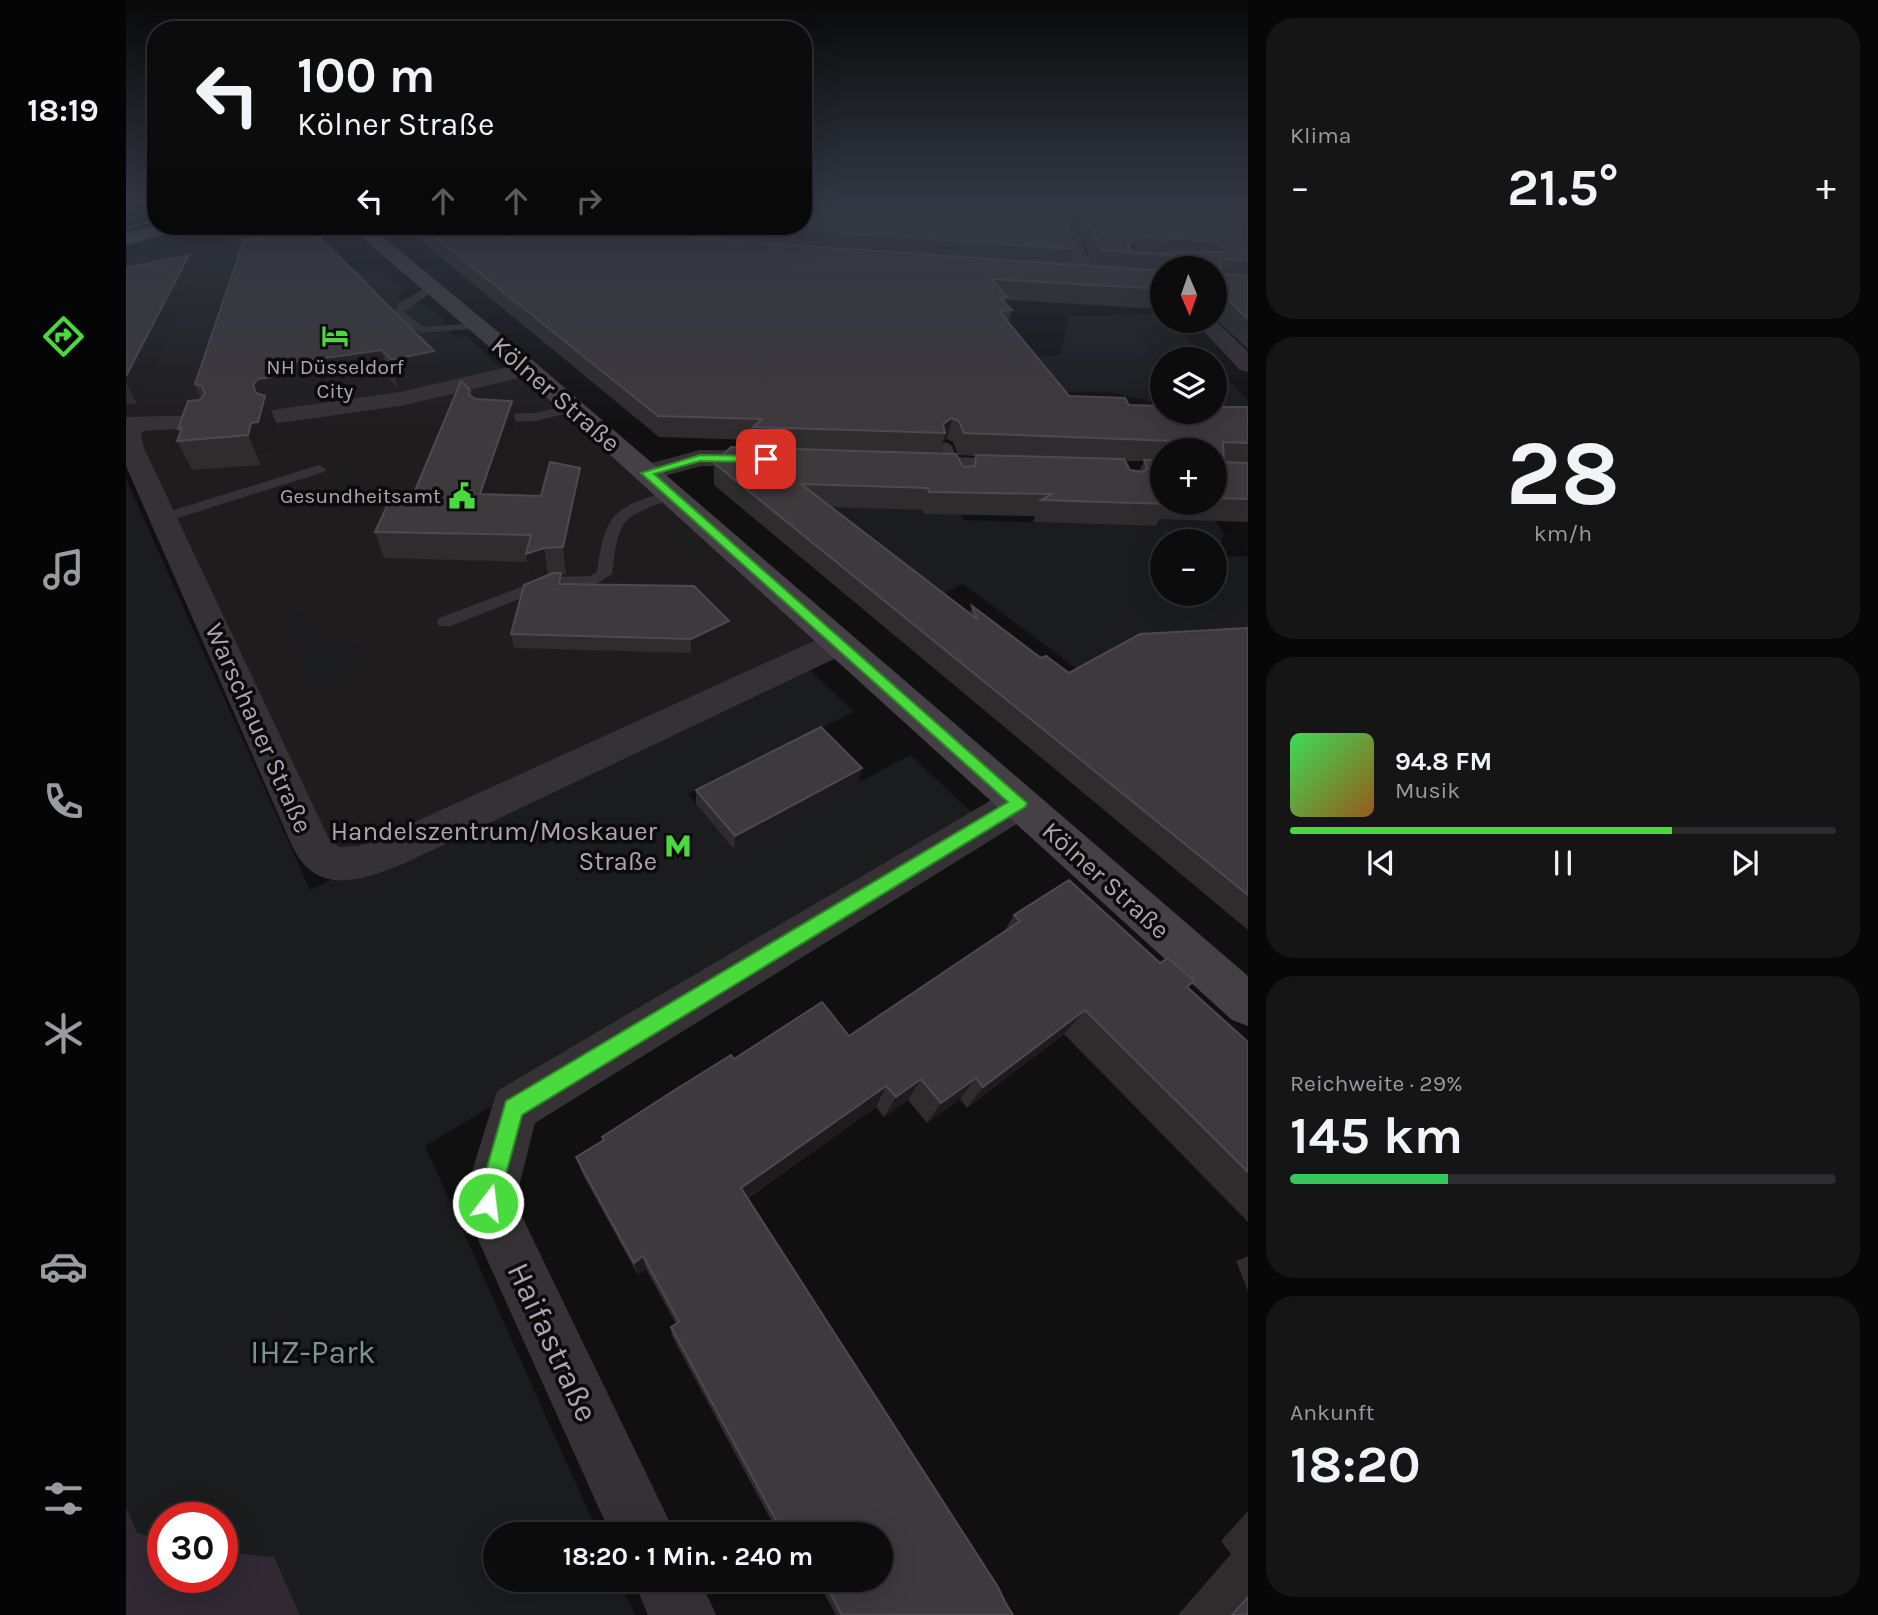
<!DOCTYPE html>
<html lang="de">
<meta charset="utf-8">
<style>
:root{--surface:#0d0c0d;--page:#161516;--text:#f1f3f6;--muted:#9a9b9d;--line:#2d2c2e;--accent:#49db3e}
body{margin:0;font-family:Karla,sans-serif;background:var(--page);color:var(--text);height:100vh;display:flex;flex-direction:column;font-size:26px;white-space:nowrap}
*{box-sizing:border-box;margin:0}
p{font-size:23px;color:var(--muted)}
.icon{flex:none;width:38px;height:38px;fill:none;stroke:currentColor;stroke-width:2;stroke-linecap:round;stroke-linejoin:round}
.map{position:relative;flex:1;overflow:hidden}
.panel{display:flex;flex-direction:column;gap:18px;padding:18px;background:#070707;width:630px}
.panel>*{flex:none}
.banner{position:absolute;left:21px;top:21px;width:665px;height:214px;border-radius:28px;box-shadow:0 7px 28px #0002,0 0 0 2px var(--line);background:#0d0c0d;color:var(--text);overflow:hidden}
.needle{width:46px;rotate:178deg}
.tools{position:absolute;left:1024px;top:256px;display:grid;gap:14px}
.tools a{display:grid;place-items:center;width:77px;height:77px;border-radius:50%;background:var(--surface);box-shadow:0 7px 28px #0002,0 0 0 2px var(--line);font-size:35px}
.speed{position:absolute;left:21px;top:1502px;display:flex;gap:14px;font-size:35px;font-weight:700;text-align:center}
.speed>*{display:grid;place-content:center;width:91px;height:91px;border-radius:50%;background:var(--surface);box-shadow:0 7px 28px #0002,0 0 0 2px var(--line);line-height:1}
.speed .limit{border:10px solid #d22;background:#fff;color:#111}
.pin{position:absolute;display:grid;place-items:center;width:60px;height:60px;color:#fff;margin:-30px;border-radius:14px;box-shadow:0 4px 10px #0006}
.me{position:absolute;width:77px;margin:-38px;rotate:15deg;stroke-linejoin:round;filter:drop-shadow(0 0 5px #0008)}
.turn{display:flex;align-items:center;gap:24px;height:147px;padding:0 35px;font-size:32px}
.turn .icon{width:91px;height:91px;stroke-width:2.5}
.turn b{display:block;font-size:49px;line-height:60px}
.lanes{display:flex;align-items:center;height:66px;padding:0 35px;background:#0003;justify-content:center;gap:35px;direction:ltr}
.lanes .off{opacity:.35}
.big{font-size:52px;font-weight:700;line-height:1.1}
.panel .widget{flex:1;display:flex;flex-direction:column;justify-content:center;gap:10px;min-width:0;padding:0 24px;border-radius:28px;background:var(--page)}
.panel .dial{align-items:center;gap:0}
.dial b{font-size:91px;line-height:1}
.song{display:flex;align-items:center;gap:21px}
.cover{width:84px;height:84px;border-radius:10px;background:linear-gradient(135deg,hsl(130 70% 55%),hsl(30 70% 35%))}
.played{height:7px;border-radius:4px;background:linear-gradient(90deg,var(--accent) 70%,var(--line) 70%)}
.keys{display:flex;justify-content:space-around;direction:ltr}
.heat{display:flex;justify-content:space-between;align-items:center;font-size:38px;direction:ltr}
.charge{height:10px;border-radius:5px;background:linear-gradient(90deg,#34c759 29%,var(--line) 0)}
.trip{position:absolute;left:357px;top:1522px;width:410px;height:70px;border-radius:35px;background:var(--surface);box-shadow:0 7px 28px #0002,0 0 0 2px var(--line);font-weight:700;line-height:70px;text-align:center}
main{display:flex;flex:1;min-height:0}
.dock{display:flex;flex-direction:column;width:126px;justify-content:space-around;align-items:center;background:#050505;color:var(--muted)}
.dock .icon{width:49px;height:49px}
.dock .on{color:var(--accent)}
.dock b{font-size:32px;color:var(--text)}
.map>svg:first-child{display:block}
.built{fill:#1e1c1d}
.green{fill:#1a1c1e;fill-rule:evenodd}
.water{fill:#302833}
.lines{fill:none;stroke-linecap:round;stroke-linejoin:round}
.lane{fill:#363135;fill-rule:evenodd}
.street{fill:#363135;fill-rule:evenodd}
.secondary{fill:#454045;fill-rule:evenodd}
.primary{fill:#544e54;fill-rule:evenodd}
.tram{stroke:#4a454a;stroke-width:2}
.wall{fill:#2f2c2e;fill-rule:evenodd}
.shaded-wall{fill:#1d1b1c}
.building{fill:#3d393c;stroke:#4f494e;stroke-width:2;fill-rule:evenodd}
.route{fill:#49db3e;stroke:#2f8e28;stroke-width:2}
.labels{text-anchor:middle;stroke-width:7;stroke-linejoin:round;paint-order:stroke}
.far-poi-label{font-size:21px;fill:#b0a3b0;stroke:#0c0b0c}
.street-label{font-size:26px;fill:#b0a3b0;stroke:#0c0b0c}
.poi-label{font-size:26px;fill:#b0a3b0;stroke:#0c0b0c;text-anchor:end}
.near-street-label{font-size:32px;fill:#b0a3b0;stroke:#0c0b0c}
.near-park-label{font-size:32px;fill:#7c9099;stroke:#0c0b0c}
</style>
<main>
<nav class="dock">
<b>18:19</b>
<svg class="icon on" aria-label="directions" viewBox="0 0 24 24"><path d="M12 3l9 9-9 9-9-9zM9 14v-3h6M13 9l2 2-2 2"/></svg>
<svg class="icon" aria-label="music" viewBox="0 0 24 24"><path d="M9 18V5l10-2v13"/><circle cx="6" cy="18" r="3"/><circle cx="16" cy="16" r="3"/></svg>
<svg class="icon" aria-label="phone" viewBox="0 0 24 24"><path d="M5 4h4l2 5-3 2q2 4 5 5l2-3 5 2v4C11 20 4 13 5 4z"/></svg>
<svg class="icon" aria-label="climate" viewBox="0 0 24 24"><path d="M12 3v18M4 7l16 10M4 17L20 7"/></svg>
<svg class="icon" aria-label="car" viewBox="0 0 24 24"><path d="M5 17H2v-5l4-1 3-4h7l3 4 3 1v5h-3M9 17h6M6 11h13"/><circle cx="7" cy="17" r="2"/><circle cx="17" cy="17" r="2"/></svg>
<svg class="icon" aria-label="filters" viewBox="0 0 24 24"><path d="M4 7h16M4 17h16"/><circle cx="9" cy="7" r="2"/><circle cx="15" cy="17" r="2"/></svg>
</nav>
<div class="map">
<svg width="1122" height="1615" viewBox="0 0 1122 1615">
<rect width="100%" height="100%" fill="#111011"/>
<path class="built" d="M 61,243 L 201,250 L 422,399 L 695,646 L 242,856 L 200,850 L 0,441 L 0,260 Z"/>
<g class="green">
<path d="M 120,237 L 106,273 L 88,274 L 103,238 Z"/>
<path d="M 250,271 L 278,289 L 277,293 L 252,302 L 223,276 Z"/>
<path d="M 290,303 L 299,304 L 319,320 L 320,324 C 302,333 292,321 278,310 Z"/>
<path d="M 1036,314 L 1036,320 L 1044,320 L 1081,359 L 1036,359 L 1036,404 L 985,392 L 813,392 L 887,359 L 934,355 L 943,316 Z"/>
<path d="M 341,336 L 363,357 L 365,365 L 357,372 L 329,381 L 292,345 L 314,338 Z"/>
<path d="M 1089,366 L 1122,401 L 1122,407 L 1089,406 Z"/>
<path d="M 0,479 L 184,890 L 205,880 L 243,874 L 683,669 L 728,712 L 562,794 L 608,849 L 784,755 L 851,817 L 299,1146 L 473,1535 L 369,1535 L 369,1580 L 493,1580 L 509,1615 L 0,1615 ZM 37,1517 L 96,1517 L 96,1577 L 37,1577 Z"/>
<path d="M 675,499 L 796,510 L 798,514 L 836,512 L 838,520 L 1029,526 L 1025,517 L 1089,519 L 1098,534 L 1093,547 L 1100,557 L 1122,556 L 1122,649 L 963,678 L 837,584 L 807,598 ZM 1036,541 L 1088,541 L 1088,593 L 1036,593 Z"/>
<path d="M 178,614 C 177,648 212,646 237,647 L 194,694 L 158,620 Z"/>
</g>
<path class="water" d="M 0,1507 L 11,1533 L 37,1540 L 37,1577 L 96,1577 L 96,1552 L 148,1557 L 174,1615 L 0,1615 Z"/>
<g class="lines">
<g class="lane">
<path d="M 306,284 L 310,285 L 310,289 L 278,312 L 297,327 L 352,323 L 357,326 L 356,328 L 294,333 L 268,315 L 271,305 Z"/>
<path d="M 447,404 L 451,405 L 451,411 L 410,421 L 365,422 L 359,418 L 365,414 L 410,413 Z"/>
<path d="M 820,442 L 826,446 L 833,465 L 831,468 L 826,469 L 819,465 L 814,446 Z"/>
<path d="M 193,465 L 200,469 L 198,472 L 42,521 L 37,522 L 30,518 L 32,515 Z"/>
<path d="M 545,491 L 550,492 L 550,498 C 495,517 493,516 486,574 L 467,586 L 429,585 L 325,626 L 313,626 L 311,622 L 313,618 L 422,577 L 464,576 L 471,572 C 479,513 488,506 545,491 Z"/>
</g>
<g class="street">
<path d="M 922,202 L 939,202 L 961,255 L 1080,262 L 1090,268 L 1036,268 L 1036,271 L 885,261 L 882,257 L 885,253 L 892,251 L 942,254 Z"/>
<path d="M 233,226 L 269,226 L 266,230 L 238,235 L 229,230 Z"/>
<path d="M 1088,319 L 1122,352 L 1122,372 L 1114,370 L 1067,320 Z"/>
<path d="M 403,362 L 411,364 L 414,369 L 411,374 L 274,406 L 153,423 L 144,421 L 141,416 L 144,411 L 153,409 L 274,392 Z"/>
<path d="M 78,415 L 87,417 L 90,422 L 87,427 L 17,431 L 15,436 L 18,448 L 202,837 L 213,847 L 232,846 L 249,840 L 701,635 L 713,632 L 725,635 L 729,643 L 725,651 L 277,864 C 236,880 192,897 167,848 L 0,466 L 0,417 Z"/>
<path d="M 574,450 L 646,451 L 655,453 L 659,459 L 655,465 L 646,467 L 575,466 L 520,481 L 511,479 L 507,473 L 511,467 Z"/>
<path d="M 783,455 L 901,460 L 910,462 L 914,468 L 910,474 L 901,476 L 774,469 L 770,463 L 774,457 Z"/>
<path d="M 893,788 L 907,792 L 912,803 L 907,814 L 409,1123 L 389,1202 L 550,1535 L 485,1535 L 336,1204 L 371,1091 L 879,792 Z"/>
<path d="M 507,1580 L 574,1580 L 590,1615 L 522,1615 Z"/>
</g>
<path class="secondary" d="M 208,226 L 244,226 L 411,364 L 1122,976 L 1122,1026 L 1106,1020 L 395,374 L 232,234 L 211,230 Z"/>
<path class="primary" d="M 30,226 L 58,226 L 55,230 L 0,245 L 0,233 Z"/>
<path class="tram" d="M 0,228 L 30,220"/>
</g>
<g class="wall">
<path d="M 677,202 L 925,202 L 925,204 L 949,249 L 944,264 L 967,266 L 942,202 L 1122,202 L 1122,349 L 1088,317 L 1088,268 L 1036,268 L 1036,309 L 880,300 L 879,303 L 886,310 L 882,322 L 943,396 L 1003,405 L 1122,407 L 1122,522 L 1033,519 L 1030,526 L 907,522 L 909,516 L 798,514 L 796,510 L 705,507 L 844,614 L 846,606 L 915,658 L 943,673 L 1122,628 L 1122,930 L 588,485 L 588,463 L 625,448 L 626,440 L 533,437 L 277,226 L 677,226 ZM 821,439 L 827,442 L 832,455 L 850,456 L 847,466 L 837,467 L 814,454 L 817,442 ZM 1036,450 L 1088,450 L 1088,502 L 1036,502 ZM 999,461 L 1018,461 L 1013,471 L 1004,470 Z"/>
<path d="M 118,240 L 314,380 L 272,389 L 263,378 L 159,394 L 156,406 L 144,408 L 151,425 L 144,452 L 137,453 L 135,465 L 66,470 L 51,441 L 54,433 L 52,429 L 75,398 L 69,384 Z"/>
<path d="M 0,268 L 73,278 L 11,404 L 0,404 Z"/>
<path d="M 344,390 L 345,396 L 350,399 L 386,401 L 390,427 L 368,494 L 415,496 L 454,468 L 457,495 L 440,574 L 435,574 L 437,584 L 603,621 L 603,635 L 565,653 L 388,648 L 385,634 L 424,574 L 405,581 L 401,562 L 258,558 L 249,532 L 288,493 Z"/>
<path d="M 733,782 L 608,849 L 570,804 L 570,790 Z"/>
<path d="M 888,915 L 1061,987 L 1122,1042 L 1122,1222 L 938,1034 L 841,1108 L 834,1099 L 801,1123 L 782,1100 L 758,1117 L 750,1107 L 622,1198 L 887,1615 L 710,1615 L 691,1580 L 754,1580 L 754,1535 L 653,1535 L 546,1336 L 545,1327 L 550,1324 L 520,1269 L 512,1275 L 457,1175 L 450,1157 L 477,1140 L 476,1137 L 608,1059 L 723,1036 L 878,932 Z"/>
<path d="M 1122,1256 L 1122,1291 L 1110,1261 Z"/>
<path d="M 1122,1511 L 1122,1615 L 1052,1615 L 1105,1554 L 1095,1541 Z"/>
</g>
<g class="shaded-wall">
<path d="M 1014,237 L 1008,253 L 1001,245 Z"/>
<path d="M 63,255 L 73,278 L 11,404 L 0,383 L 0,376 Z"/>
<path d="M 256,350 L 263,378 L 159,394 L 156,406 L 144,408 L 151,425 L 144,452 L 137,453 L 135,465 L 122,435 L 127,385 L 132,379 L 149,365 Z"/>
<path d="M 308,351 L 314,380 L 272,389 L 265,360 Z"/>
<path d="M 386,401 L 390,427 L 360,521 L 354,494 Z"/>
<path d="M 826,418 L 821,439 L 817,442 L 819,433 L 817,424 Z"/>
<path d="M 454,468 L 457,495 L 440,574 L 437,547 Z"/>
<path d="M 418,548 L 422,574 L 405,581 L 400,554 Z"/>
<path d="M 603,621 L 603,635 L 565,653 L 565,639 Z"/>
<path d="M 736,768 L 733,782 L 608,849 L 609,836 Z"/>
<path d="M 959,1010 L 938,1034 L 841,1108 L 857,1087 Z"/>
<path d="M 850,1078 L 834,1099 L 801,1123 L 815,1103 Z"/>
<path d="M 795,1079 L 782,1100 L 758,1117 L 770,1097 Z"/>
<path d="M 760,1086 L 750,1107 L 612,1204 L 615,1188 Z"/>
<path d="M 517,1256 L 520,1269 L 512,1275 L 508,1263 Z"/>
</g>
<g class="building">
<path d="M 677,202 L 918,202 L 920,203 L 932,204 L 949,249 L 620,226 L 677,226 Z"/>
<path d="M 955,202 L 1122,202 L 1122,260 L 1095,259 L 1095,274 L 1122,276 L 1122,319 L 1099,297 L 1091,297 L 1088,295 L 1088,268 L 1046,268 L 1046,258 L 1044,255 L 975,250 ZM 1014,237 L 1088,241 L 1101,249 L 1098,252 L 1046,252 L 1045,254 L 1007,252 L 1001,245 Z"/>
<path d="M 295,226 L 468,226 L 621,242 L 1036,271 L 1036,289 L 865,279 L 881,297 L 874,298 L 886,310 L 873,311 L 943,396 L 999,398 L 1003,405 L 1036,406 L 1036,411 L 1088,411 L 1088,407 L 1122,407 L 1122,443 L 1097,442 L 1098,462 L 1122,463 L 1122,499 L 1088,498 L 1088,450 L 1048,450 L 1048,441 L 838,433 L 833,421 L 826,418 L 817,424 L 819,433 L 627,427 L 636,419 L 532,416 Z"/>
<path d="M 183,227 L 308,351 L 265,360 L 256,350 L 149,365 L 145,377 L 132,379 L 127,385 L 130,393 L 139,396 L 132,422 L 125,423 L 122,435 L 51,441 L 56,428 L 52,429 L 62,401 L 74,400 L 79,394 L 76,386 L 69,384 L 118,240 Z"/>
<path d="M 63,255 L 0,376 L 0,268 Z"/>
<path d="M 335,381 L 344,390 L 343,395 L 350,399 L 386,401 L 354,494 L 415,496 L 424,462 L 454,468 L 437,547 L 418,548 L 400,554 L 405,535 L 249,532 L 267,493 L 288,493 Z"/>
<path d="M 605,447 L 830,454 L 837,467 L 849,466 L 850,455 L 998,459 L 1004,470 L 1017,472 L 1021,468 L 1018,460 L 1036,460 L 1036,502 L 1040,502 L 1041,504 L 915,500 L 926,494 L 803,492 L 802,488 L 675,484 L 851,619 L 846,606 L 915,658 L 920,656 L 943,673 L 1014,634 L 1122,628 L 1122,895 L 588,463 Z"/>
<path d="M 427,573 L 435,573 L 433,584 L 568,586 L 603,621 L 565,639 L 385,634 L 398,585 Z"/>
<path d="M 695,727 L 736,768 L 609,836 L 570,790 Z"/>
<path d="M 943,880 L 1034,963 L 1042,958 L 1068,981 L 1061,987 L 1122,1042 L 1122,1172 L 959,1010 L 857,1087 L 850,1078 L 815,1103 L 795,1079 L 770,1097 L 760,1086 L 615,1188 L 872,1587 L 879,1602 L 887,1615 L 716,1615 L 697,1580 L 754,1580 L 754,1535 L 658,1535 L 545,1327 L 553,1322 L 517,1256 L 508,1263 L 450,1157 L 478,1140 L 476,1137 L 544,1093 L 605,1055 L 608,1059 L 696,1002 L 723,1036 L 894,921 L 888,915 Z"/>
<path d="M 1122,1597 L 1122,1615 L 1106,1615 Z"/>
</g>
<linearGradient id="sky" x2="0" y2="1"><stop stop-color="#090909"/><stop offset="0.47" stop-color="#323743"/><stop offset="1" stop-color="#323743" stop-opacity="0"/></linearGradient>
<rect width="1122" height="428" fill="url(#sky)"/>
<path class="route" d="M 574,455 L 640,456 L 645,459 L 640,462 L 574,461 L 528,474 L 901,803 L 899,807 L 396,1115 L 372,1203 L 369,1211 L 362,1214 L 354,1211 L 351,1203 L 380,1101 L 882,802 L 515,473 Z"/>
<defs>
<g id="hotel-bare" transform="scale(2.1)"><path d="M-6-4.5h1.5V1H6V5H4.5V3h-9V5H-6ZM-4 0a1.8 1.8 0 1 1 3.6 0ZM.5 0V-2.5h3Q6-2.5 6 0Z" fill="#49db3e" stroke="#0c0b0c" stroke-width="2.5" paint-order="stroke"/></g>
<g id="civic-bare" transform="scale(2.1)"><path d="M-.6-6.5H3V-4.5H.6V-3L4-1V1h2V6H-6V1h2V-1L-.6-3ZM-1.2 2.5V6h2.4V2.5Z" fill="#49db3e" stroke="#0c0b0c" stroke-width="2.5" paint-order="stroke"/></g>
<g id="metro-bare" transform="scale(2.1)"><path d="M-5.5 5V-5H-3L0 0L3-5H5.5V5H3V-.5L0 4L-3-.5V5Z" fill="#49db3e" stroke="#0c0b0c" stroke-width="2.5" paint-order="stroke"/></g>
</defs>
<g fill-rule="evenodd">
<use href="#hotel-bare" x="209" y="336"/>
<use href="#civic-bare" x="336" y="496"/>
<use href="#metro-bare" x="552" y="846"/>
</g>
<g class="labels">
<g class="far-poi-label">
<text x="209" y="374">NH Düsseldorf<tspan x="209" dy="24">City</tspan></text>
<text x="315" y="503" text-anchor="end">Gesundheitsamt</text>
</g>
<g class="street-label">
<text transform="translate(430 394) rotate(41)" y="9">Kölner Straße</text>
<text transform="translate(133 728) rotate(66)" y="9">Warschauer Straße</text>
<text transform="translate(980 880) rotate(42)" y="9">Kölner Straße</text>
</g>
<g class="poi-label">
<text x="531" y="840">Handelszentrum/Moskauer<tspan x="531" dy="30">Straße</tspan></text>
</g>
<g class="near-street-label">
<text transform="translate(427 1342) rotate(65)" y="11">Haifastraße</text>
</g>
<g class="near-park-label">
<text x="187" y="1363">IHZ-Park</text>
</g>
</g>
</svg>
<div class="tools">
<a><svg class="needle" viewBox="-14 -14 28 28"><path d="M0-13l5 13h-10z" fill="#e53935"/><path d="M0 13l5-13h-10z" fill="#9a9b9d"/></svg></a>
<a><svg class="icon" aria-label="layers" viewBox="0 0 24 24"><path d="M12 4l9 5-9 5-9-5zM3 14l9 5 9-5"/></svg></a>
<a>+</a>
<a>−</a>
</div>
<div class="speed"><div class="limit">30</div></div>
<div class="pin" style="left:640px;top:459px;background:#d93025"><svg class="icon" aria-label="arrive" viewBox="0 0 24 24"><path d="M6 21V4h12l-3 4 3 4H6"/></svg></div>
<svg class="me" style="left:362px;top:1203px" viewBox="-20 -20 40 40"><circle r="17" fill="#49db3e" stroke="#fff" stroke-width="3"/><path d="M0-11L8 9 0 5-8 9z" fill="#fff"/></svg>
<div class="trip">18:20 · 1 Min. · 240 m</div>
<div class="banner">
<div class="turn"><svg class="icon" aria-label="left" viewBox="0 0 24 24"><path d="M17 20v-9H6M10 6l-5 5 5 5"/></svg><div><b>100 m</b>Kölner Straße</div></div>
<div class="lanes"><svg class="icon" aria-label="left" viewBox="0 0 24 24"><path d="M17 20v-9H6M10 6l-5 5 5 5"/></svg><svg class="icon off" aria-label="ahead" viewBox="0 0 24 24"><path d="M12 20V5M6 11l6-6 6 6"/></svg><svg class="icon off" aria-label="ahead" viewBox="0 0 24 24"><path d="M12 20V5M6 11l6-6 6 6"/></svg><svg class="icon off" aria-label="right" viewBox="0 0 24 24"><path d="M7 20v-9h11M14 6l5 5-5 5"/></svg></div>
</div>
</div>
<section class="panel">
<div class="widget"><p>Klima</p>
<div class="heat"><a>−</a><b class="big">21.5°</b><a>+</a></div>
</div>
<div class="widget dial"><b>28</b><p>km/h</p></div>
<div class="widget">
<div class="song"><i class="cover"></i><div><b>94.8 FM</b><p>Musik</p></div></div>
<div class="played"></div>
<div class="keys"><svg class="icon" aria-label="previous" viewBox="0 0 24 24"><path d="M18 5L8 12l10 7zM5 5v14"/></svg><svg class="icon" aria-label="pause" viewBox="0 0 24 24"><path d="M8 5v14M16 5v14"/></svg><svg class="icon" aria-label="next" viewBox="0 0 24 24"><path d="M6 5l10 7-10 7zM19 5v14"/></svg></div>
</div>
<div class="widget"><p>Reichweite · 29%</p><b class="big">145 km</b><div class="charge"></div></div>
<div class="widget"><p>Ankunft</p><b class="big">18:20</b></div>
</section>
</main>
